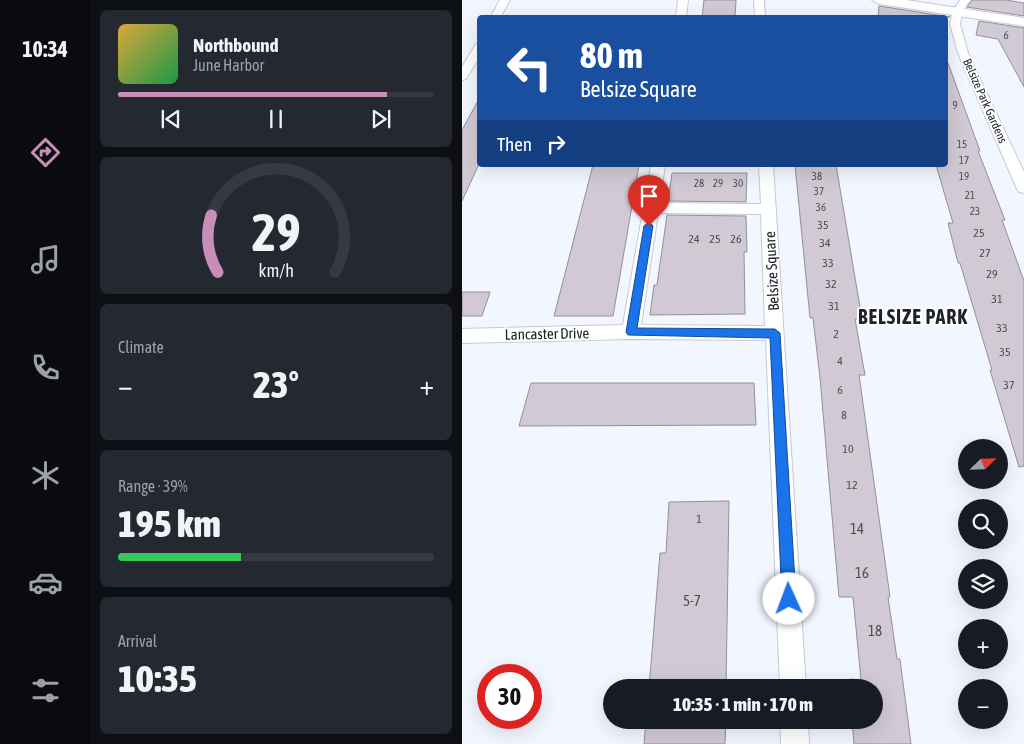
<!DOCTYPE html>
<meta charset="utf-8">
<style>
:root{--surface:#171b24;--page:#242831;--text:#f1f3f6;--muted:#9ea1a6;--line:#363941;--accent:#c78eb8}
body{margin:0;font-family:"Asap Condensed",sans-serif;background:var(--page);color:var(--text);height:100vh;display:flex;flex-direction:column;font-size:19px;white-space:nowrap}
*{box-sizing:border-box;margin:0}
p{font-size:16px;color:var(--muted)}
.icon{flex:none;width:28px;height:28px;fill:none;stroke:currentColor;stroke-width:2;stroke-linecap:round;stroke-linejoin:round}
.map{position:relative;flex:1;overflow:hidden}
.panel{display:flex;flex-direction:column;gap:10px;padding:10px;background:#0d0f14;width:372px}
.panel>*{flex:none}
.banner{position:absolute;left:15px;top:15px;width:471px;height:152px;border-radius:5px;box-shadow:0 5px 20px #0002;background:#1a4fa0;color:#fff;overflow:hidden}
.needle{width:32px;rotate:67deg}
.buttons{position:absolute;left:496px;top:439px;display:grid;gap:10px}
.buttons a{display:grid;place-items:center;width:50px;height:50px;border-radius:50%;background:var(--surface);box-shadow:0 5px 20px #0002;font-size:25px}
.speed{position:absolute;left:15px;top:664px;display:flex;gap:10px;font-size:25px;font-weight:700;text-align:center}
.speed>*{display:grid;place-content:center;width:65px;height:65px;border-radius:50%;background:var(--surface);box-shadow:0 5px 20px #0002;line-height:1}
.speed .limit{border:8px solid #d22;background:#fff;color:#111}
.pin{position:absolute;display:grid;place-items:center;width:42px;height:42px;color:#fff;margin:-51px -21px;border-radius:50% 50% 50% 0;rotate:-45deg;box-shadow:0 0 5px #0007}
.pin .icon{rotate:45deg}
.me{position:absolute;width:55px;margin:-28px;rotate:358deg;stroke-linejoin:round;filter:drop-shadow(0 0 4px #0008)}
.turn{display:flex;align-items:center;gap:18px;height:105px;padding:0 20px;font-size:22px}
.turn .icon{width:65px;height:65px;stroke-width:2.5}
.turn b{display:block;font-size:35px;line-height:42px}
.then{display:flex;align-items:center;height:48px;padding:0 20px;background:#0003;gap:10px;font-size:19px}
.big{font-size:38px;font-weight:800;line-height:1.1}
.panel .widget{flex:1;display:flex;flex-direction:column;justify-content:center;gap:8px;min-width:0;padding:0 18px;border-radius:8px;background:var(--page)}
.panel .dial{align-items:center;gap:0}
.dial svg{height:130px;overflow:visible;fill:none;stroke:var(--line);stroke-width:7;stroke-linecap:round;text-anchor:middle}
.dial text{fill:var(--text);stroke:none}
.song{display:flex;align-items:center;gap:15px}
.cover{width:60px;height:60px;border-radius:8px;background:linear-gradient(135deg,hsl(40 70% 55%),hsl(140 70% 35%))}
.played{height:5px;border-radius:2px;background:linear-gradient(90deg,var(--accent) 85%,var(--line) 85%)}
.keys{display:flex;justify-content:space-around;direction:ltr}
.heat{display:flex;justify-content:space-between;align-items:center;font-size:28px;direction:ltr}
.charge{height:8px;border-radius:4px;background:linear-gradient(90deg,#34c759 39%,var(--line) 0)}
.trip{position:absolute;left:141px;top:679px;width:280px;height:50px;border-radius:25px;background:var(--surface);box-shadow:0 5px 20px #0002;font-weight:800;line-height:50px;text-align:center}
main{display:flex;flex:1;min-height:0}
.menu{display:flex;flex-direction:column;width:90px;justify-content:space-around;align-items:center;background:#090b0e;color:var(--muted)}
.menu .icon{width:35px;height:35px}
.menu .on{color:var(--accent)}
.menu b{font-size:22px;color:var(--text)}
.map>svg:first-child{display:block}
.building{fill:#d1cad5;stroke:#958f99}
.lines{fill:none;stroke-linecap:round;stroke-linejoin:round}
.street-casing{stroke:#c4cad5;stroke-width:2}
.secondary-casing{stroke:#c4cad5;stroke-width:2}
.street{fill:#fff;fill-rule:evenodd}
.secondary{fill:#fff;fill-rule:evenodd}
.route{fill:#1a73e8;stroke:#114b97}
.labels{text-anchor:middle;stroke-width:4;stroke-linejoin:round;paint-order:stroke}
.far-number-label{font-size:11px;fill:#4d4d52}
.far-street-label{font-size:12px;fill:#212327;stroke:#fff}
.number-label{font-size:12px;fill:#4d4d52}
.street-label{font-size:15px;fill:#212327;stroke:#fff}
.near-number-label{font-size:15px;fill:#4d4d52}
.district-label{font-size:20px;font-weight:bold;letter-spacing:1px;fill:#212327;stroke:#fff}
</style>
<main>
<nav class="menu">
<b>10:34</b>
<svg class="icon on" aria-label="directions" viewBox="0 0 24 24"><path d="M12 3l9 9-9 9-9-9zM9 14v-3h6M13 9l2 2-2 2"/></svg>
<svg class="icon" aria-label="music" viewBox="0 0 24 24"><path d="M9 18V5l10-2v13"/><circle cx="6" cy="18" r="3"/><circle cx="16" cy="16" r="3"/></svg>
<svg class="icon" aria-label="phone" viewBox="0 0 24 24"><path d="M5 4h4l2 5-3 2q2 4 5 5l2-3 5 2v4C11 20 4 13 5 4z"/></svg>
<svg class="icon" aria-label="climate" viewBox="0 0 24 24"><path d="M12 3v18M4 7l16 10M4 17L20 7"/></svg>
<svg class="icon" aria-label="car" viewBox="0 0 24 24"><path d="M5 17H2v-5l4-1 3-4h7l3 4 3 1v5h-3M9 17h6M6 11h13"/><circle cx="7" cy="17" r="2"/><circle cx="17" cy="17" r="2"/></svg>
<svg class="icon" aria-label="filters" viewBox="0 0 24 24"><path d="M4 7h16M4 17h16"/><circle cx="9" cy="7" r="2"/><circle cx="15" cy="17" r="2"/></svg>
</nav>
<section class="panel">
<div class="widget">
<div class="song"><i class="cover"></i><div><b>Northbound</b><p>June Harbor</p></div></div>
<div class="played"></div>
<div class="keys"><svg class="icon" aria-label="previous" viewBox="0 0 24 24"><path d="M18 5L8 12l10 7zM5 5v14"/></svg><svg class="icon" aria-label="pause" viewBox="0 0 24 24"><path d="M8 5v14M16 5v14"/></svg><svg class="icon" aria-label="next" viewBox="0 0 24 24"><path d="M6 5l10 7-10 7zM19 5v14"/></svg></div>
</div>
<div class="widget dial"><svg viewBox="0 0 100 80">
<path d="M14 69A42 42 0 1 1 86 69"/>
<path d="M14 69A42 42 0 0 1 10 34" stroke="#c78eb8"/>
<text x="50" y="56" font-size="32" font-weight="700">29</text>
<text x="50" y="72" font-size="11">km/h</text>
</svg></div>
<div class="widget"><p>Climate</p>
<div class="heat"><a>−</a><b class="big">23°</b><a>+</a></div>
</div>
<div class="widget"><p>Range · 39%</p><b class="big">195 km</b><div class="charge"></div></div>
<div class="widget"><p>Arrival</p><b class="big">10:35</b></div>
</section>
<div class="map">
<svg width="562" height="744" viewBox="0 0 562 744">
<rect width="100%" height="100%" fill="#f1f6ff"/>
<g class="building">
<path d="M 242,0 L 274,0 L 273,18 L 240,18 Z"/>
<path d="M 510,0 L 544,0 L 562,3 L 562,16 L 505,7 Z"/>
<path d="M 417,6 L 488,17 L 416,18 Z"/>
<path d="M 517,21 L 562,28 L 562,87 L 536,39 L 514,35 Z"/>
<path d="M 484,63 L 486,63 L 518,151 L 516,151 L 543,220 L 540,220 L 562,281 L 562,466 L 557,467 L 528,370 L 530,370 L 498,263 L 496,263 L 486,223 L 491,223 L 474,165 L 484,165 Z"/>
<path d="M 18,97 L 18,162 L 0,201 L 0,130 Z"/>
<path d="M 131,165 L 177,165 L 151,316 L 92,316 Z"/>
<path d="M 333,165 L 374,165 L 400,319 L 393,319 L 403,375 L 397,375 L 428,597 L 426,597 L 435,659 L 438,659 L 449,744 L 392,744 L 390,720 L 412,720 L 412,688 L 389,688 L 388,679 L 399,680 L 391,597 L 377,597 L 358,378 L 351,318 L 348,318 Z"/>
<path d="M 210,173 L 285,173 L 284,202 L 206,201 Z"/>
<path d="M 205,215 L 284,216 L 285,252 L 282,252 L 283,314 L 188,315 L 192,285 L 195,285 Z"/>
<path d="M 0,292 L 28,292 L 20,316 L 0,316 Z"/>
<path d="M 69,383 L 292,383 L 294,425 L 57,426 Z"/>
<path d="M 267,501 L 264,688 L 187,688 L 198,553 L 204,553 L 207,502 Z"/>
<path d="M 184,720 L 264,720 L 263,744 L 182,744 Z"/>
</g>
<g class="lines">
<g class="street-casing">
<g id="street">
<path d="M 38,0 L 48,0 L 38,18 L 28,18 Z"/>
<path d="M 216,0 L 226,0 L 224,18 L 214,18 Z"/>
<path d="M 292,0 L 302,0 L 303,18 L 293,18 Z"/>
<path d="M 498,0 L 508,0 L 501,11 L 498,24 L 506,53 L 562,172 L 562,193 L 557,192 L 555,189 L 496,53 L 488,24 L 491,11 Z"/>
<path d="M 18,43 L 18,56 L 4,79 L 0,80 L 0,67 L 14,44 Z"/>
<path d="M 189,165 L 203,165 L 197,203 L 299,204 L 297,165 L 311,165 L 344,688 L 318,688 L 304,340 L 169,339 L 0,343 L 0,329 L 161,325 ZM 196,213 L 299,214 L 303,326 L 179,325 Z"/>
<path d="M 318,720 L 346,720 L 347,744 L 319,744 Z"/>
</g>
</g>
<g class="secondary-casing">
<path id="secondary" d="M 410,0 L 444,0 L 562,18 L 562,26 L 417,4 Z"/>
</g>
<use href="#street" class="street"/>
<use href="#secondary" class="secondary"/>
</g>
<path class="route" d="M 187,222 L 191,226 L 175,328 L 313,329 L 318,333 L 334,599 L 332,604 L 327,606 L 322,604 L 320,599 L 308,338 L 166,335 L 164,332 L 182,226 Z"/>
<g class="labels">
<g class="far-number-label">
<text x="544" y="39">6</text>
<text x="493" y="109">9</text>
<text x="500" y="148">15</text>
<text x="502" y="164">17</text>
<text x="355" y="180">38</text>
<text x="502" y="180">19</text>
<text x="237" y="187">28</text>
<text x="256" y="187">29</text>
<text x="276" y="187">30</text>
<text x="357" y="195">37</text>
<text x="508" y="199">21</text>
<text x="359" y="211">36</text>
<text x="513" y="215">23</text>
</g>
<g class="far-street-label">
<text transform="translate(523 101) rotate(66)" y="4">Belsize Park Gardens</text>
</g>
<g class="number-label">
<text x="361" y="229">35</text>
<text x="517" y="237">25</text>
<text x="232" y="243">24</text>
<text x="253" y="243">25</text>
<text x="274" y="243">26</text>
<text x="363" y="247">34</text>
<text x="523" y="257">27</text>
<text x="366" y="267">33</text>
<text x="530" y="278">29</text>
<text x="369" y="288">32</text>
<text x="535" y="303">31</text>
<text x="372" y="310">31</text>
<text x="540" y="332">33</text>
<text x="374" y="338">2</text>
<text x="543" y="356">35</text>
<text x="378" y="365">4</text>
<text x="547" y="389">37</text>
<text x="378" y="394">6</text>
<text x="382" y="419">8</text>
<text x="386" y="453">10</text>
<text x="390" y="489">12</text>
<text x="237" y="523">1</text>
</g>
<g class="street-label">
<text transform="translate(310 271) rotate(-93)" y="5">Belsize Square</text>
<text transform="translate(85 334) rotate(-1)" y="5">Lancaster Drive</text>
</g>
<g class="near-number-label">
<text x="395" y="534">14</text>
<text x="400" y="578">16</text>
<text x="230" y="606">5-7</text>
<text x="413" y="636">18</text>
</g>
<g class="district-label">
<text x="451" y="324">BELSIZE PARK</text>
</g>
</g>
</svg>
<div class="buttons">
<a><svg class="needle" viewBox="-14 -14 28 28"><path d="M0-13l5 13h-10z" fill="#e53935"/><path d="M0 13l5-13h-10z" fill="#9ea1a6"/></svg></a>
<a><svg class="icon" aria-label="search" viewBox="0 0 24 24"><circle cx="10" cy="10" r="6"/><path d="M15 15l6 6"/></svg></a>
<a><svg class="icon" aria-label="layers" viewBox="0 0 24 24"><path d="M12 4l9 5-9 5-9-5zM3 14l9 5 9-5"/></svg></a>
<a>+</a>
<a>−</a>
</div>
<div class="speed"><div class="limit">30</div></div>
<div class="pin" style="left:187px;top:226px;background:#d93025"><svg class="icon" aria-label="arrive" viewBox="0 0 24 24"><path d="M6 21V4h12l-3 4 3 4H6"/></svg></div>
<svg class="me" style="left:327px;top:599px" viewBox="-20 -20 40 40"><circle r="19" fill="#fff"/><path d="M0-13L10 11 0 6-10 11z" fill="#1a73e8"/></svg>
<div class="trip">10:35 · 1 min · 170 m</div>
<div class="banner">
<div class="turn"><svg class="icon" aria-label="left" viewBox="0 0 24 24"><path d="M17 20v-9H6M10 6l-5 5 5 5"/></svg><div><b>80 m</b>Belsize Square</div></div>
<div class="then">Then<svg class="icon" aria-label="right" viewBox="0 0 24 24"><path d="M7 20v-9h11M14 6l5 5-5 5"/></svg></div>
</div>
</div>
</main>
